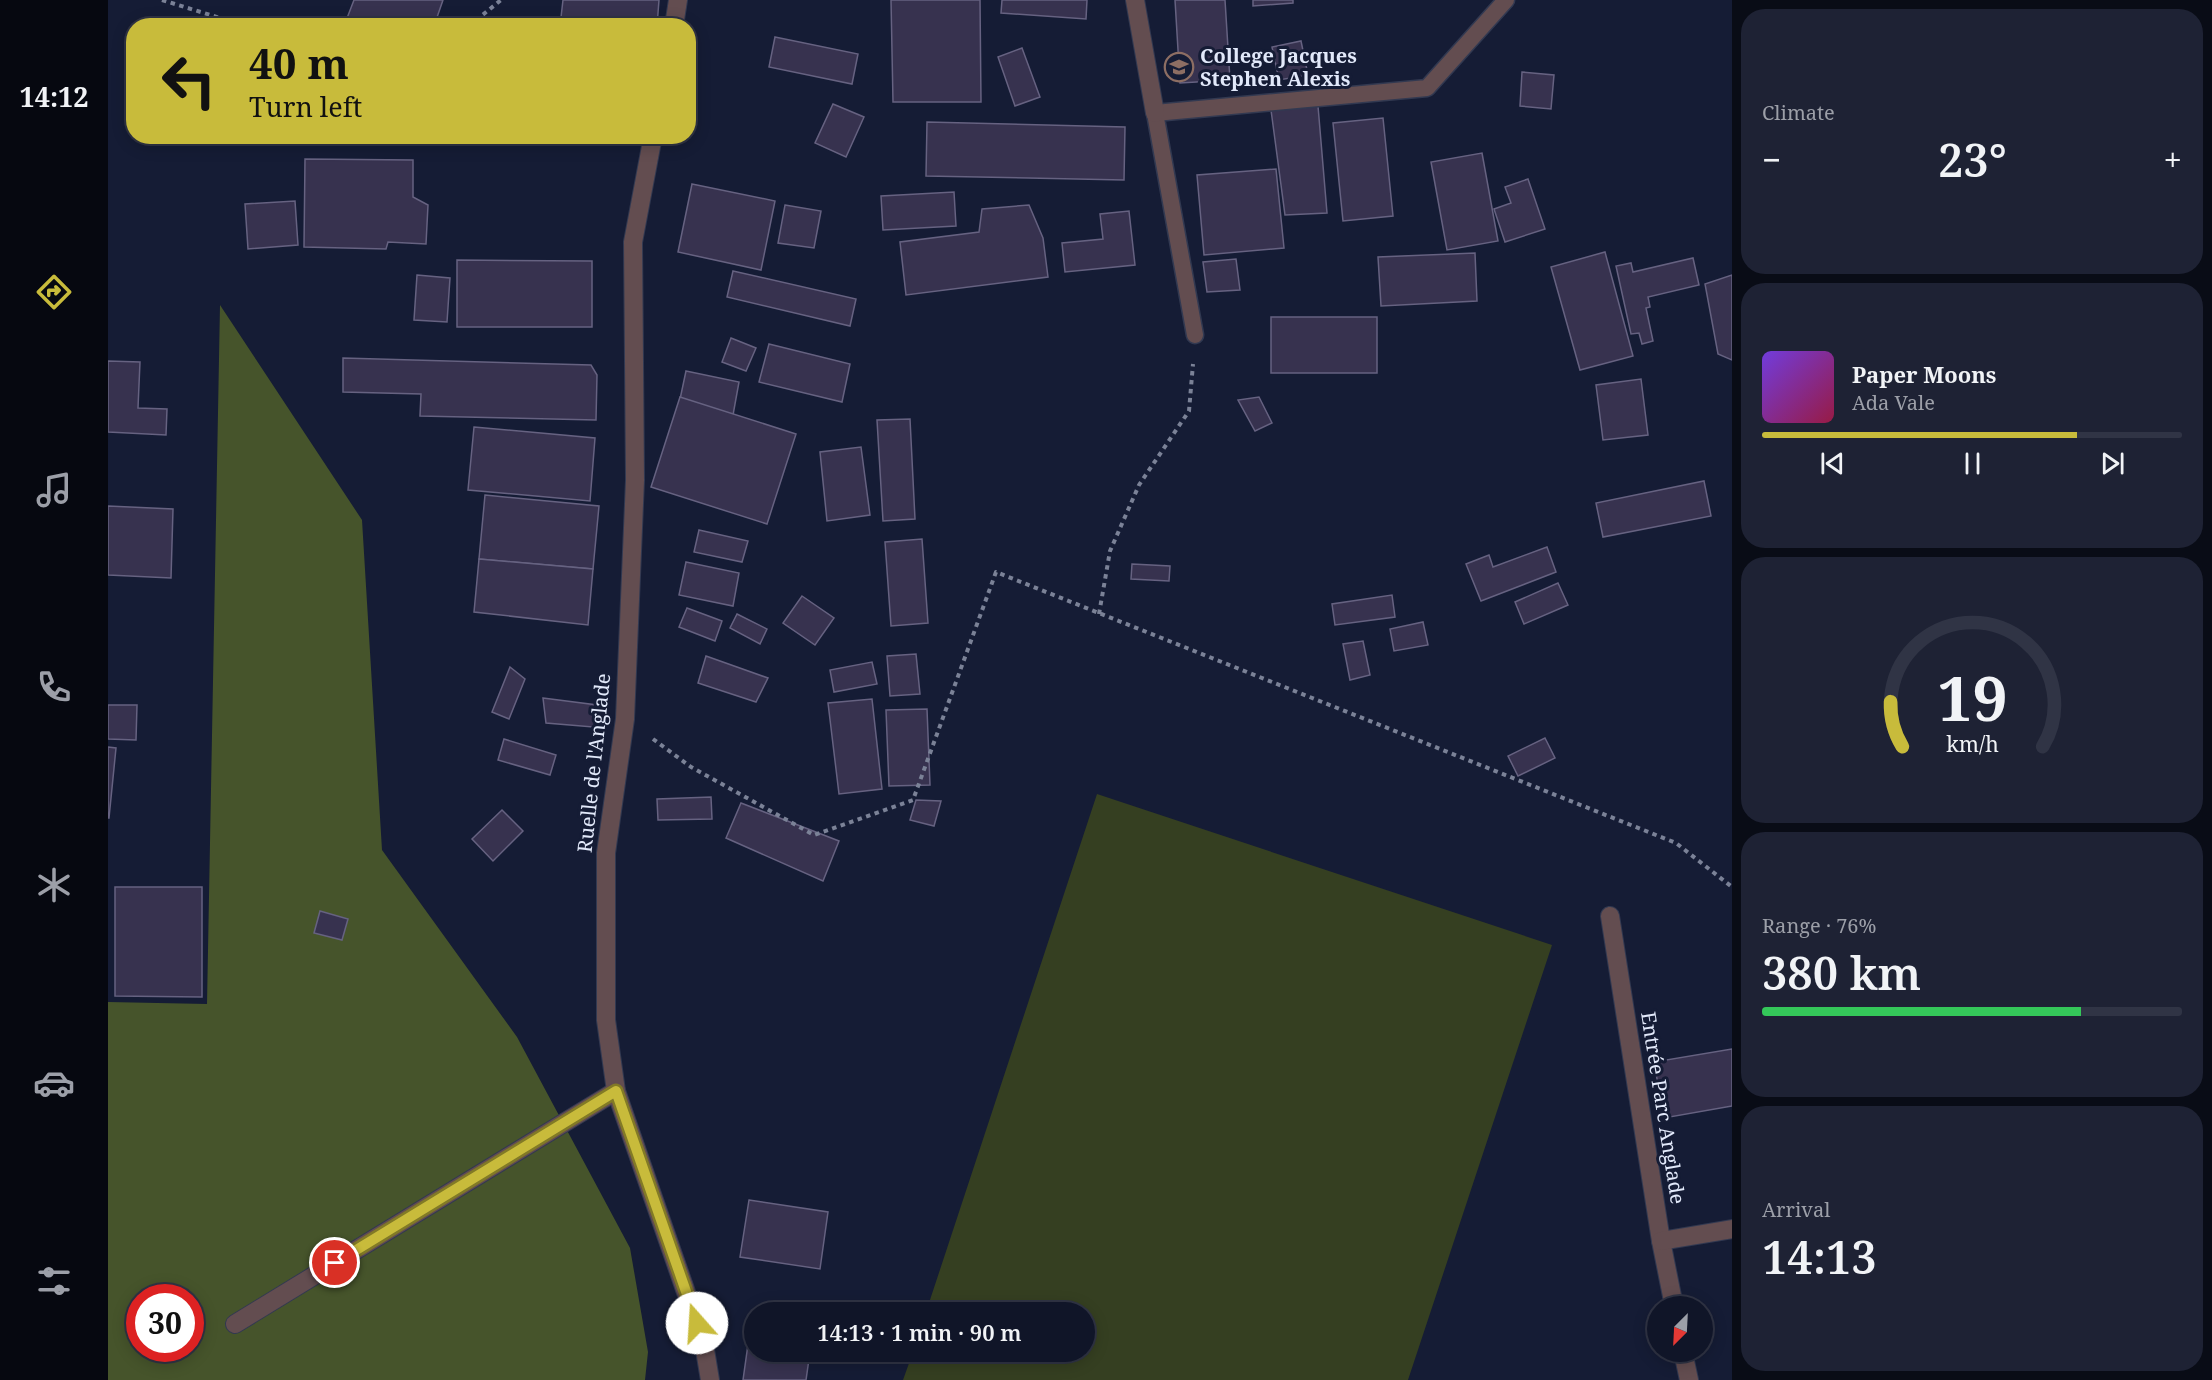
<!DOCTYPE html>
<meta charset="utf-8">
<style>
:root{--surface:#101528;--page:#1e2234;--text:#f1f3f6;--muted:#9c9fa8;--line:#303445;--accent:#c8bb3b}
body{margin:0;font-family:"Noto Serif",serif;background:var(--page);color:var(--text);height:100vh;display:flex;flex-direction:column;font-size:22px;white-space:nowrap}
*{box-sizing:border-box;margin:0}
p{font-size:20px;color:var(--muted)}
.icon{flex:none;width:33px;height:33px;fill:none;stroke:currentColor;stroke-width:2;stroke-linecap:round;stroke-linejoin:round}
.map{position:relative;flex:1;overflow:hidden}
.details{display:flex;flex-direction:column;gap:9px;padding:9px;background:#090c16;width:480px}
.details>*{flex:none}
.guide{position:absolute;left:18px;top:18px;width:570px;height:126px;border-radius:24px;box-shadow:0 3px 15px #0003,0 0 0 2px var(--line);background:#c8bb3b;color:#111;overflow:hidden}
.needle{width:39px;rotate:204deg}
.fabs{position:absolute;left:1539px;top:1296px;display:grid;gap:12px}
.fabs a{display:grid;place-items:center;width:66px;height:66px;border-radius:50%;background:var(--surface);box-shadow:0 3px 15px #0003,0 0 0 2px var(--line);font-size:30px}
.speed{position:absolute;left:18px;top:1284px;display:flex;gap:12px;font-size:30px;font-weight:700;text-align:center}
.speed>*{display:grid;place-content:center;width:78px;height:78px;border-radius:50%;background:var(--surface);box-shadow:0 3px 15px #0003,0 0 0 2px var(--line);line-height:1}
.speed .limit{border:9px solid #d22;background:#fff;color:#111}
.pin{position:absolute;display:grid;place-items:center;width:51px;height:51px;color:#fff;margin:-26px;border:3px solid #fff;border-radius:50%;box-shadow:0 2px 6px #0007}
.me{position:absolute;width:66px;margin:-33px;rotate:341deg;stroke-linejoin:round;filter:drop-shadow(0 0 4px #0008)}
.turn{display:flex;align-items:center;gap:21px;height:126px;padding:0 24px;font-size:27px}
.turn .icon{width:78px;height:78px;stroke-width:2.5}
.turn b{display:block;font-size:42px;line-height:51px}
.big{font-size:45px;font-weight:600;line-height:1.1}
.details .widget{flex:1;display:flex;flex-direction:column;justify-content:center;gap:9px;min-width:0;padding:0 21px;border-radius:24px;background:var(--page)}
.details .dial{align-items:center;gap:0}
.dial svg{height:156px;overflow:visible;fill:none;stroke:var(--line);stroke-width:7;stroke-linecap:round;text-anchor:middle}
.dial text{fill:var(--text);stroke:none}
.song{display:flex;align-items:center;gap:18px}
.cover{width:72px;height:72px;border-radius:9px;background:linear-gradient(135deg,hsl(260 70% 55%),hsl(340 70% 35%))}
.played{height:6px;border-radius:3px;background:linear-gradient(90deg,var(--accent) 75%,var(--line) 75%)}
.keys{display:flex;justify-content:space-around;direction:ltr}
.heat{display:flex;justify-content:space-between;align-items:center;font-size:33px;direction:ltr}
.charge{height:9px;border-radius:4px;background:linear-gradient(90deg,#34c759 76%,var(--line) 0)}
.trip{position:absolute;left:636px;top:1302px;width:351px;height:60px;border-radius:30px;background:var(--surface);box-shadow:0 3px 15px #0003,0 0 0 2px var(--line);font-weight:600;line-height:60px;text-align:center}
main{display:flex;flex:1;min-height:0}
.dock{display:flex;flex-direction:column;width:108px;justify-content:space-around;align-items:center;background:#060810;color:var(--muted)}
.dock .icon{width:42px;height:42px}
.dock .selected{color:var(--accent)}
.dock b{font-size:27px;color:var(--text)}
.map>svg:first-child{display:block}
.green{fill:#353f21}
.forest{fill:#46542b;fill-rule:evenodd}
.building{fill:#37324f;stroke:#666281;stroke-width:1.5}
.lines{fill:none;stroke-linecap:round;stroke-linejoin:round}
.lane-casing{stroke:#323951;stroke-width:19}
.street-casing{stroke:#323951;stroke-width:20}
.path{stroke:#7b8297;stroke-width:4;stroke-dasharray:4.5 4.5;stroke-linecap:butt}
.lane{stroke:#634d50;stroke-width:16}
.street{stroke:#634d50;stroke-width:18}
.route-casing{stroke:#827a26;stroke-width:15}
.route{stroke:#c8bb3b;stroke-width:10}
.labels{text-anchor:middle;stroke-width:6;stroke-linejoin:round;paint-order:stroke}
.poi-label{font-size:20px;font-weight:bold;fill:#e2e9fa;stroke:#151c35;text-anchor:start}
.street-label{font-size:20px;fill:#e2e9fa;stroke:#151c35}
</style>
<main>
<nav class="dock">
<b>14:12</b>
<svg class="icon selected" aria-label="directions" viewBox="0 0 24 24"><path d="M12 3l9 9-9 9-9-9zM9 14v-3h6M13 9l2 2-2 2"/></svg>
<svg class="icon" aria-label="music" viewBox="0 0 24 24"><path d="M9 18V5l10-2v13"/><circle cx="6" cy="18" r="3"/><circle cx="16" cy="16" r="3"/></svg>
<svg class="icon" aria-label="phone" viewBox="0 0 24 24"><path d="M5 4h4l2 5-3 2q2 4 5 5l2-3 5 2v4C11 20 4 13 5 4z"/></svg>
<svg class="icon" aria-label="climate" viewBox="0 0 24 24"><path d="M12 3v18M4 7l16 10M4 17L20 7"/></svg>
<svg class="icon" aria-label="car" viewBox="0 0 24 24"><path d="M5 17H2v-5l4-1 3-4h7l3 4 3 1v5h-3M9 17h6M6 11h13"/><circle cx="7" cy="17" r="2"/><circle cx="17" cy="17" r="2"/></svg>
<svg class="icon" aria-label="filters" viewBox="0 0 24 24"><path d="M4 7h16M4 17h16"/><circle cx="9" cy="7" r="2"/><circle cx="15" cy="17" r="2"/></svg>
</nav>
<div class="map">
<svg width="1624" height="1380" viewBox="0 0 1624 1380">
<rect width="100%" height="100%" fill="#151c35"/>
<path class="green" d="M 989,794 L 1444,945 L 1300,1380 L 795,1380 L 805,1352 L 976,1352 L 976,1312 L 818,1312 Z"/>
<path class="forest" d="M 112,305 L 254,520 L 274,850 L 409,1037 L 522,1248 L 540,1352 L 537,1380 L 0,1380 L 0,1002 L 99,1004 ZM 32,1298 L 82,1298 L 82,1348 L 32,1348 Z"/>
<g class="building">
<path d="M 246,0 L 335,0 L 326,26 L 236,26 Z"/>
<path d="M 455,0 L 551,0 L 549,26 L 452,26 Z"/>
<path d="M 783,0 L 872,0 L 873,102 L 785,102 Z"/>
<path d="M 894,0 L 979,0 L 978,19 L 893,13 Z"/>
<path d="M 1067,0 L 1117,0 L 1122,80 L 1072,83 Z"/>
<path d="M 1145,0 L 1185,0 L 1185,3 L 1145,6 Z"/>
<path d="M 667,37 L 750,54 L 744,84 L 661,67 Z"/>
<path d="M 1193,41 L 1200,75 L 1171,80 L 1164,47 Z"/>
<path d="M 914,48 L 932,97 L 907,106 L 890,57 Z"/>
<path d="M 1414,72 L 1446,75 L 1443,109 L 1412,106 Z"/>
<path d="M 725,104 L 756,117 L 738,157 L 707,143 Z"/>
<path d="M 1210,106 L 1219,213 L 1177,215 L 1163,110 Z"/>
<path d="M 1275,118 L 1285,216 L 1235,221 L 1225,123 Z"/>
<path d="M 819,122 L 1017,127 L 1016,180 L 818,176 Z"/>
<path d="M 1374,153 L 1390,241 L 1339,250 L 1323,162 Z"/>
<path d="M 197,159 L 305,160 L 305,197 L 320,205 L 318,244 L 280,242 L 278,249 L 196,247 Z"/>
<path d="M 1168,169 L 1176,248 L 1096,255 L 1089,175 Z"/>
<path d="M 1420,179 L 1437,229 L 1397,242 L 1386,209 L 1403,203 L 1397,187 Z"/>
<path d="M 584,184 L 667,201 L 653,270 L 570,252 Z"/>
<path d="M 846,192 L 848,226 L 775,230 L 773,196 Z"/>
<path d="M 187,201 L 190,245 L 140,249 L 137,204 Z"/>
<path d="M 677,205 L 713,211 L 706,248 L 670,243 Z"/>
<path d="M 921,205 L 935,238 L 940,277 L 798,295 L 792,242 L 871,232 L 874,209 Z"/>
<path d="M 1021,211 L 1027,265 L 957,272 L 954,243 L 995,239 L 992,214 Z"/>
<path d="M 1497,252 L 1525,356 L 1472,370 L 1443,267 Z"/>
<path d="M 1367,253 L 1369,301 L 1273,306 L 1270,257 Z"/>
<path d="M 1585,258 L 1591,285 L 1540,297 L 1542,307 L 1538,308 L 1545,341 L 1534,344 L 1531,333 L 1523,334 L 1508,266 L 1523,263 L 1525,272 Z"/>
<path d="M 1128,259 L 1132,290 L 1099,292 L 1095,262 Z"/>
<path d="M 349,260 L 484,261 L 484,327 L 349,327 Z"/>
<path d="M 625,271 L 748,299 L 742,326 L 619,297 Z"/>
<path d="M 309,275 L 342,278 L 339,322 L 306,320 Z"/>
<path d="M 1624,275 L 1624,360 L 1610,354 L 1597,284 Z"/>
<rect x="1163" y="317" width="106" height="56"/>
<path d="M 623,338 L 648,348 L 638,371 L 614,362 Z"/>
<path d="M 661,344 L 742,364 L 734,402 L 651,382 Z"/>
<path d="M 235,358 L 483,365 L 489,375 L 488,420 L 312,416 L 313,394 L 235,392 Z"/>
<path d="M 0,361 L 32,362 L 30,408 L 59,409 L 58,435 L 0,432 Z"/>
<path d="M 578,371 L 631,382 L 625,415 L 571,404 Z"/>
<path d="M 1533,379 L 1540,435 L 1495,440 L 1488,385 Z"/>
<path d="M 572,397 L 688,434 L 659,524 L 543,487 Z"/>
<path d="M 1151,397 L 1164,423 L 1147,431 L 1130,400 Z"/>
<path d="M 802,419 L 807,519 L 775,521 L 769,420 Z"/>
<path d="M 366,427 L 487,438 L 482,501 L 360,490 Z"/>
<path d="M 753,447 L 762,515 L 719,521 L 712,452 Z"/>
<path d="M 1596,481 L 1603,516 L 1495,537 L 1488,503 Z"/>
<path d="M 377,495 L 491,506 L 485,569 L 371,559 Z"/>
<path d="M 0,506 L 65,509 L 63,578 L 0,575 Z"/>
<path d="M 591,530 L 640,541 L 634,562 L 586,552 Z"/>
<path d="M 814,539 L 820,623 L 783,626 L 777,542 Z"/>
<path d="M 1439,547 L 1448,572 L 1373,601 L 1358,564 L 1381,555 L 1385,567 Z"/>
<path d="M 371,559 L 485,569 L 480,625 L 366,612 Z"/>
<path d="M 578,562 L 631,573 L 625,606 L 571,595 Z"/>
<path d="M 1024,564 L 1062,566 L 1061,581 L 1023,579 Z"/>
<path d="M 1450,583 L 1460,605 L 1416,624 L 1407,602 Z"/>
<path d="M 1284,595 L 1287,617 L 1227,625 L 1224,604 Z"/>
<path d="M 694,596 L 726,618 L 707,645 L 675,623 Z"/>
<path d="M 579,608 L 614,621 L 607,641 L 571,627 Z"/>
<path d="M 629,614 L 659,629 L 652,644 L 622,628 Z"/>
<path d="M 1315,622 L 1320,645 L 1286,651 L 1282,629 Z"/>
<path d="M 1255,641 L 1262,675 L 1242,680 L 1235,644 Z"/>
<path d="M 808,654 L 812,694 L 782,696 L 779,656 Z"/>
<path d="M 598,656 L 660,678 L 648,702 L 590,683 Z"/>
<path d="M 764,662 L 769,684 L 726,692 L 722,670 Z"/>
<path d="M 402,667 L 417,679 L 401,719 L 384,712 Z"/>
<path d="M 435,698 L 497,706 L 497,728 L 438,723 Z"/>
<path d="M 764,699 L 774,789 L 731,794 L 720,703 Z"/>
<path d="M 0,705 L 29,705 L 28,740 L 0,739 Z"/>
<path d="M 819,709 L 822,785 L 781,786 L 778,710 Z"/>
<path d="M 1437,738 L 1447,758 L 1410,776 L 1400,756 Z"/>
<path d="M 396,739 L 448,755 L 442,775 L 390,760 Z"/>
<path d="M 0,747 L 8,748 L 1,818 L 0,818 Z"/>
<path d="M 603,797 L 604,819 L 550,820 L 549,799 Z"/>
<path d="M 808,800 L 833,801 L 826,826 L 802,820 Z"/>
<path d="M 633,803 L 731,841 L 715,881 L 618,838 Z"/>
<path d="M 394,810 L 415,831 L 385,861 L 364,839 Z"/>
<path d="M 7,887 L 94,887 L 94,997 L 7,996 Z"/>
<path d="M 212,911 L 240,919 L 234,940 L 206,933 Z"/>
<path d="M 1624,1049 L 1624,1106 L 1556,1118 L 1546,1062 Z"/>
<path d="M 641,1200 L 720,1212 L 712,1269 L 632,1257 Z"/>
<path d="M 644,1316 L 646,1316 L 646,1352 L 702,1352 L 698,1380 L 635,1380 Z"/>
</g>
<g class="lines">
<g class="lane-casing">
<path id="lane" d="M 1087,335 L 1047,113 L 1319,88 L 1398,0"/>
</g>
<g class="street-casing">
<g id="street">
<path d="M 1027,0 L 1047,113"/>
<path d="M 566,26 L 570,0"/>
<path d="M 545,136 L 525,242 L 527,480 L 517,719 L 498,853 L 498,1020 L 508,1091 L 596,1344 L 602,1380"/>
<path d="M 1502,916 L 1553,1241 L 1566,1306"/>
<path d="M 1553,1241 L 1624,1229"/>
<path d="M 127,1324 L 508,1091"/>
<path d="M 1575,1352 L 1581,1380"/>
</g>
</g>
<g class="path">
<path d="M 54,0 L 138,26"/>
<path d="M 361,26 L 393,0"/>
<path d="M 991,614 L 1002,551 L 1031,485 L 1081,411 L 1085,364"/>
<path d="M 545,739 L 583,767 L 706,835 L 805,800 L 888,572 L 1568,843 L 1624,887"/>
</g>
<use href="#lane" class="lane"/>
<use href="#street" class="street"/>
</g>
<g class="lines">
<g class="route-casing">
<path id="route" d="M 227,1263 L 508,1091 L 589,1323"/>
</g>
<use href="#route" class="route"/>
</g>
<defs>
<g id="school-ring" transform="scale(1.5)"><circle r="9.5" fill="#151c35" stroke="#8d6e63" stroke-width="1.5"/><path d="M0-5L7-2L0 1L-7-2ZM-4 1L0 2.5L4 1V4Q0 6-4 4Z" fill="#8d6e63"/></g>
</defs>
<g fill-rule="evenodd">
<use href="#school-ring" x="1071" y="67"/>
</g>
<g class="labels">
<g class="poi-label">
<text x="1092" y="63">College Jacques<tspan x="1092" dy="23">Stephen Alexis</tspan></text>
</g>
<g class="street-label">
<text transform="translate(486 763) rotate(-84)" y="7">Ruelle de l'Anglade</text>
<text transform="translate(1555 1108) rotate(81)" y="7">Entrée Parc Anglade</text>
</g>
</g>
</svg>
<div class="fabs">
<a><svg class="needle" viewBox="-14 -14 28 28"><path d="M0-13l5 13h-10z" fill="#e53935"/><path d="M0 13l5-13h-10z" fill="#9c9fa8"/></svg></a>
</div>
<div class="speed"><div class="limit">30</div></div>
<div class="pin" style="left:227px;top:1263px;background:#d93025"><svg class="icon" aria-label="arrive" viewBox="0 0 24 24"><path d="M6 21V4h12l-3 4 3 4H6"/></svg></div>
<svg class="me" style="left:589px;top:1323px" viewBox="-20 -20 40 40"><circle r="19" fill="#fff"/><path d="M0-13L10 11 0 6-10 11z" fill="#c8bb3b"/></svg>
<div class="trip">14:13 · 1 min · 90 m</div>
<div class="guide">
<div class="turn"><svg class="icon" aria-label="left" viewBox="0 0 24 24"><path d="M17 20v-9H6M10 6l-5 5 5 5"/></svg><div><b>40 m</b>Turn left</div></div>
</div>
</div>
<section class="details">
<div class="widget"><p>Climate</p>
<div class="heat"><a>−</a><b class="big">23°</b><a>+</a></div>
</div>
<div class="widget">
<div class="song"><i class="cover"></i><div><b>Paper Moons</b><p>Ada Vale</p></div></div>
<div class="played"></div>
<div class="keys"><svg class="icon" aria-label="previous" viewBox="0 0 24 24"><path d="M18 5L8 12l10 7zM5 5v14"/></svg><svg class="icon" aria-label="pause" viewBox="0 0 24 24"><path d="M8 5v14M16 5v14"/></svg><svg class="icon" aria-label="next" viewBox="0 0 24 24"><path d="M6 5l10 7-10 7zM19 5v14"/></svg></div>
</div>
<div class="widget dial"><svg viewBox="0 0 100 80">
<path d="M14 69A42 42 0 1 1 86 69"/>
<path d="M14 69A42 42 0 0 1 8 46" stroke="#c8bb3b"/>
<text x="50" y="56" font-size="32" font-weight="700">19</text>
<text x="50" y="72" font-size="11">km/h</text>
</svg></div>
<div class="widget"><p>Range · 76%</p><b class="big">380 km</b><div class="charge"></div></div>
<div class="widget"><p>Arrival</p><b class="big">14:13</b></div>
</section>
</main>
